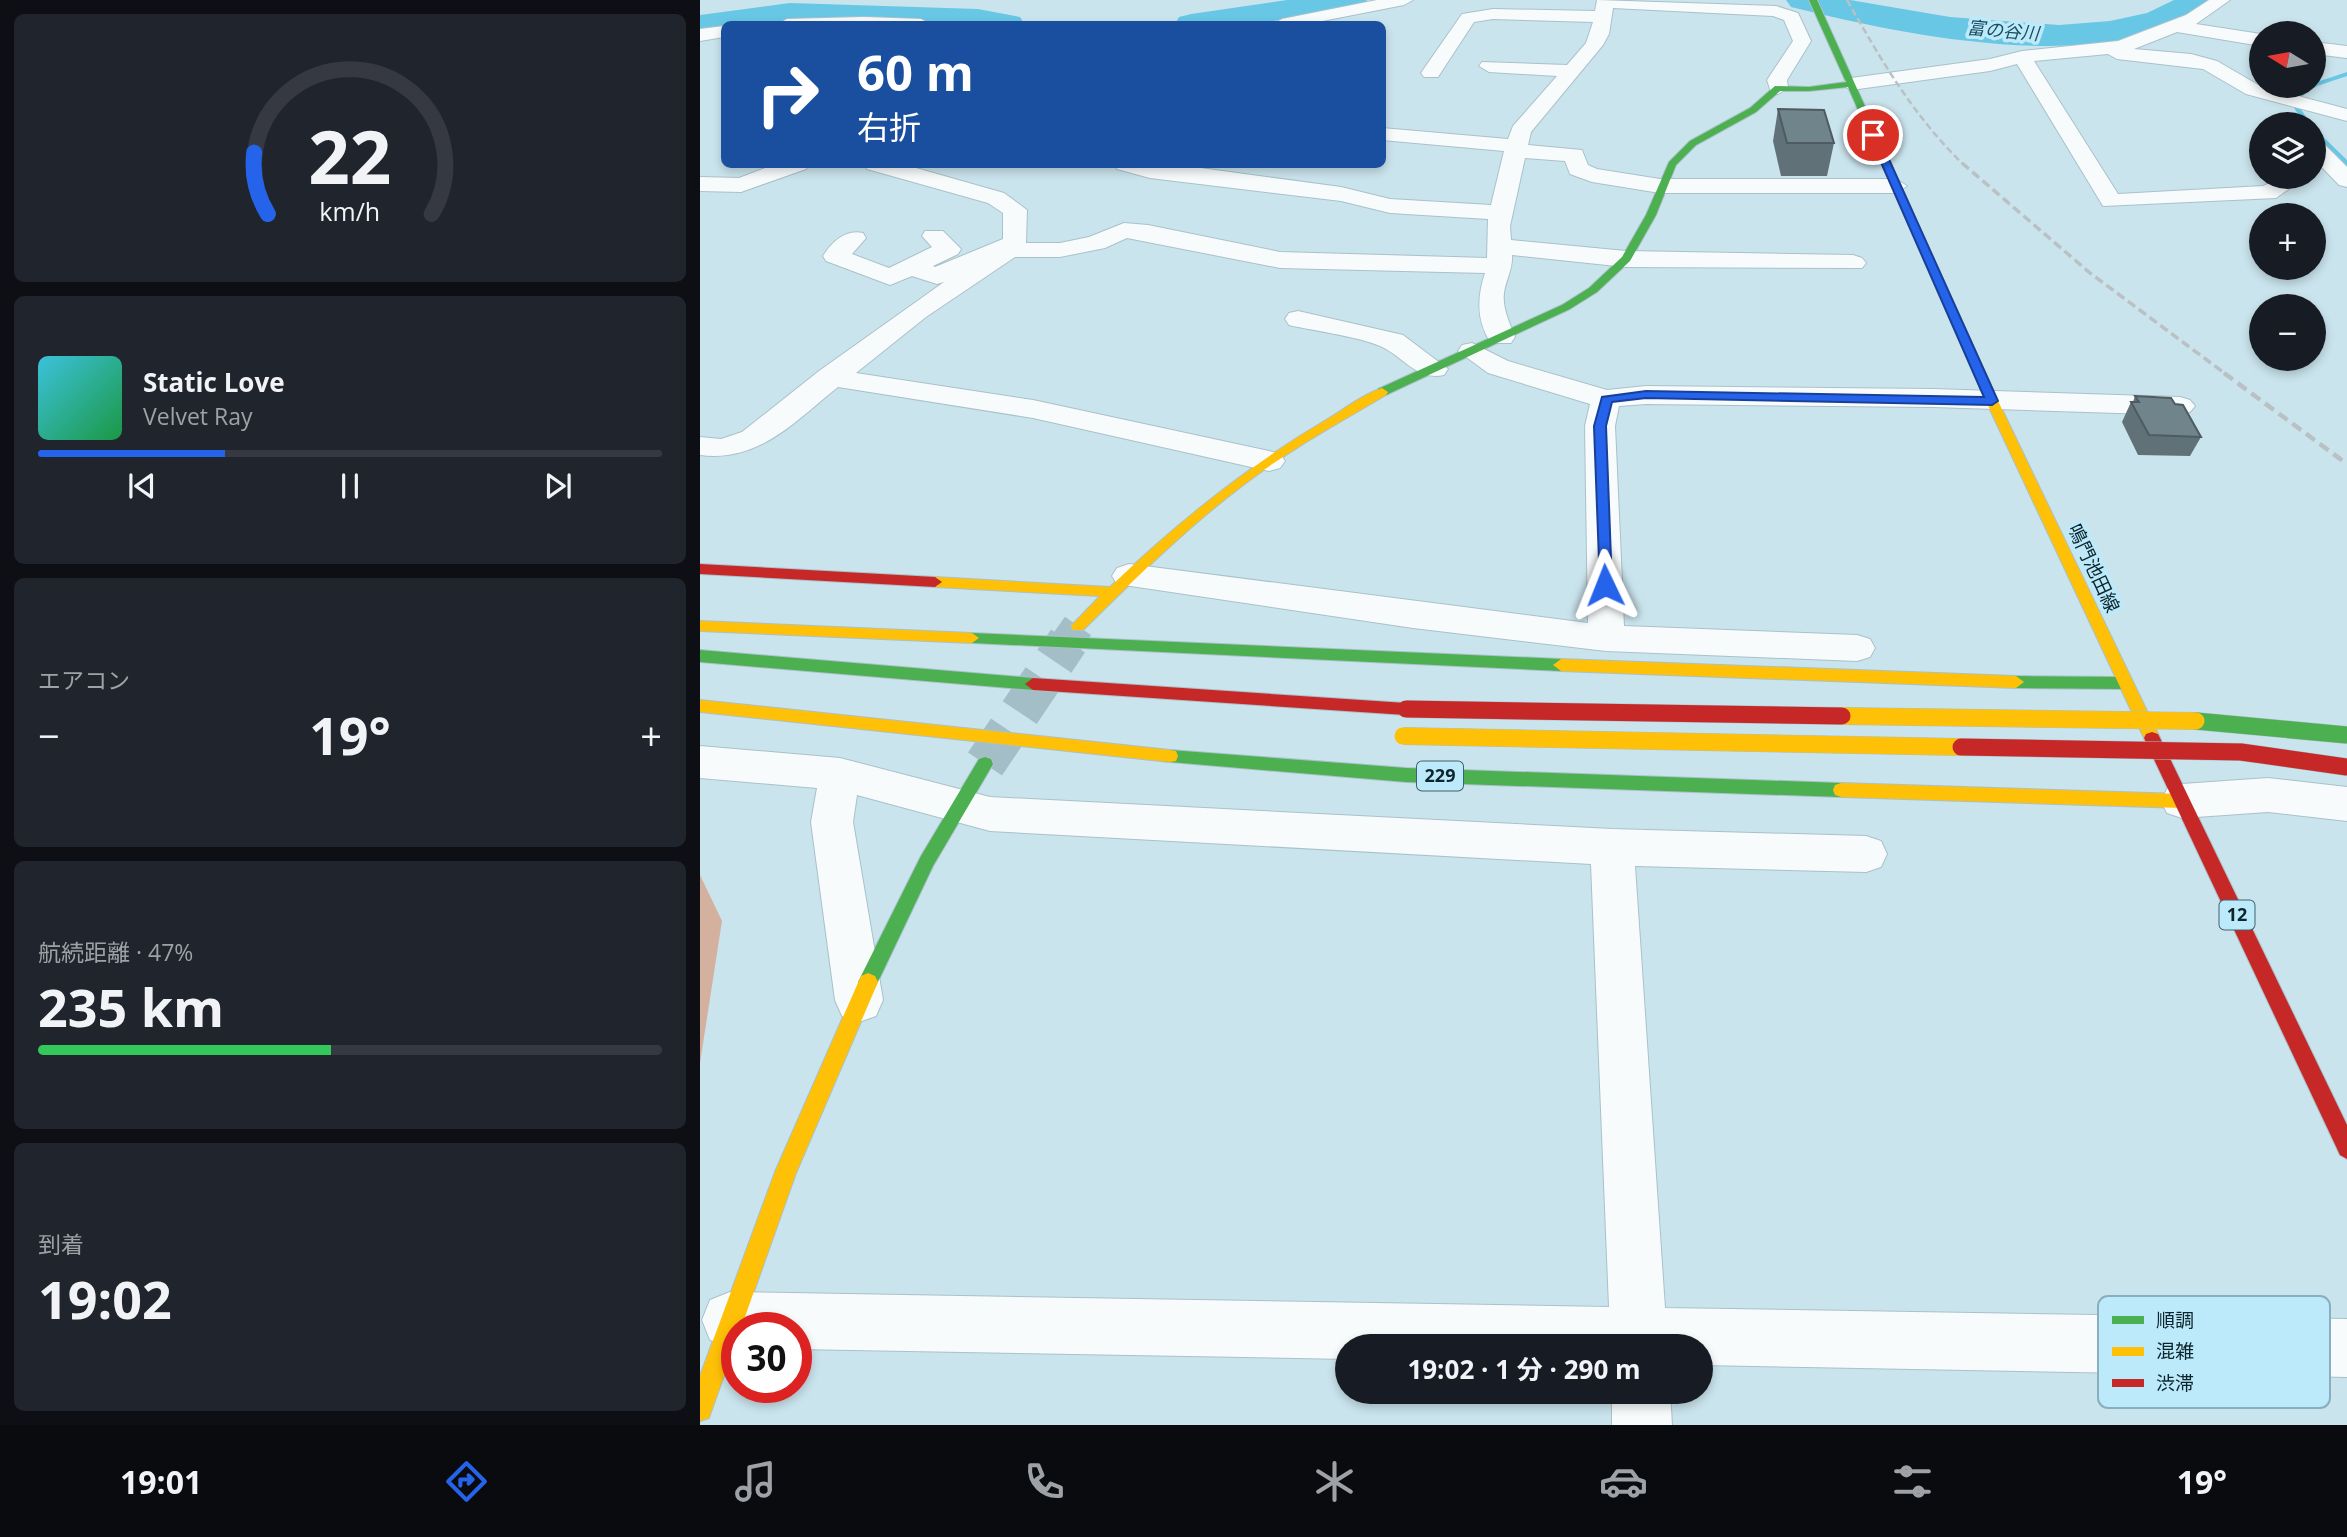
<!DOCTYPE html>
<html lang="ja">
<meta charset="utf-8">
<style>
:root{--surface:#171b24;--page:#20242c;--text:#f1f3f6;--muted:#9ea1a6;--line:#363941;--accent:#2563eb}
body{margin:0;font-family:"Open Sans","Noto Sans JP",sans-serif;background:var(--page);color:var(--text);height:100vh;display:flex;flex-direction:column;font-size:26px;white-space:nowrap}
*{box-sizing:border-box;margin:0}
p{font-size:23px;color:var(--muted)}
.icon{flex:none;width:38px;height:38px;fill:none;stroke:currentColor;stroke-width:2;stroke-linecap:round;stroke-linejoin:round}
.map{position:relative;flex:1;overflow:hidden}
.details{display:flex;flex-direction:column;gap:14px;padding:14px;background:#0d0f14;width:700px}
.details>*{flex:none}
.banner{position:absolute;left:21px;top:21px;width:665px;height:147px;border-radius:10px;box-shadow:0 4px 10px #0003;background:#1a4fa0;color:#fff;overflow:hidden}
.needle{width:46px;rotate:281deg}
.buttons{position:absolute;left:1549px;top:21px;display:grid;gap:14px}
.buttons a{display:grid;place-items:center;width:77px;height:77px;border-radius:50%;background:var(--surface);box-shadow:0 4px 10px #0003;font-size:35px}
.speed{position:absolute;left:21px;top:1312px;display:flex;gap:14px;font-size:35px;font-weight:700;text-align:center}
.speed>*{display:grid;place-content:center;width:91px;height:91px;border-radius:50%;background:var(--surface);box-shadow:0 4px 10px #0003;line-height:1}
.speed .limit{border:10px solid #d22;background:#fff;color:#111}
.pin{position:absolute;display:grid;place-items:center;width:60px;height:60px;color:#fff;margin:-30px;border:4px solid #fff;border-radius:50%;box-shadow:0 2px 7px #0007}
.me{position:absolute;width:77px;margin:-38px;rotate:358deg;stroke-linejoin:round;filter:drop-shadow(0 0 5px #0008)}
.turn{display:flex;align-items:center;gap:24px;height:147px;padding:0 21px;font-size:32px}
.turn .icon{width:91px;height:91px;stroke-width:2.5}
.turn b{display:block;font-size:49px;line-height:60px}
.big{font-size:52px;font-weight:700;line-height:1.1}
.details .widget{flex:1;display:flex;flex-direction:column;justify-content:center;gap:10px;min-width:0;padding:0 24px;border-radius:10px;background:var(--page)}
.details .dial{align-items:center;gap:0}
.dial svg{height:182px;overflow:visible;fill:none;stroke:var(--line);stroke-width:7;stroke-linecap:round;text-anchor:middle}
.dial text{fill:var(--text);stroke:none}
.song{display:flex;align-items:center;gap:21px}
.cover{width:84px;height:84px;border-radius:10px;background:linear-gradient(135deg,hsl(190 70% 55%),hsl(140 70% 35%))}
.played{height:7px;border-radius:4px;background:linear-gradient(90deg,var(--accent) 30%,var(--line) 30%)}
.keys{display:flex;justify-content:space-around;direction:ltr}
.heat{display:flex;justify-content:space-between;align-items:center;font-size:38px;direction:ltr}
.charge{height:10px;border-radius:5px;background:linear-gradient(90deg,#34c759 47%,var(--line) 0)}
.trip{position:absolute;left:635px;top:1334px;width:378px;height:70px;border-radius:35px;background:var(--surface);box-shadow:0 4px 10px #0003;font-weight:700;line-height:70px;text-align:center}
.tabs{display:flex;height:112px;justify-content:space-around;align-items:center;background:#090b0e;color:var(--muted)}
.tabs .icon{width:49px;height:49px}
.tabs .selected{color:var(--accent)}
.tabs b{font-size:32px;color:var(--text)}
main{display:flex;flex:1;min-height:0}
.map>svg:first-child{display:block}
.forest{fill:#d4b09f}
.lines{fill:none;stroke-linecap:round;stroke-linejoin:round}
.stream{fill:#68c7e5;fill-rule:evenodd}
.river{fill:#68c7e5;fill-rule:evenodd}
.secondary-tunnel-far1{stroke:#a4bec7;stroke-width:32;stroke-dasharray:32 16;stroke-linecap:butt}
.secondary-tunnel{stroke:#a4bec7;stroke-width:41;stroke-dasharray:41 21;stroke-linecap:butt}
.street-casing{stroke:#aac1c9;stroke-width:2}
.fast-casing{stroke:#aac1c9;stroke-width:2}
.slow-casing{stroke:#aac1c9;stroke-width:2}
.jam-casing{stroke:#aac1c9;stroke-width:2}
.street{fill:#f7fbfc;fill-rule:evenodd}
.fast{fill:#4caf50;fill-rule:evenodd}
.slow{fill:#ffc107;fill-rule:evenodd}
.jam{fill:#c62828;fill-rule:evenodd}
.rail-far2{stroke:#bac1c4;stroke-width:2.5;stroke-dasharray:7 3.5;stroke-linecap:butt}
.rail-far1{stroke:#bac1c4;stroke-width:3.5;stroke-dasharray:9 4.5;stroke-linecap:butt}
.rail{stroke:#bac1c4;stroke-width:4.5;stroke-dasharray:11 6;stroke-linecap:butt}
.fast-bridge-casing{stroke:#aac1c9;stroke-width:18;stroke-linecap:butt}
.slow-bridge-casing{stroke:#aac1c9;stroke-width:18;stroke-linecap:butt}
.jam-bridge-casing{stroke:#aac1c9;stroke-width:18;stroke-linecap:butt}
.fast-bridge{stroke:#4caf50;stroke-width:17}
.slow-bridge{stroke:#ffc107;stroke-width:17}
.jam-bridge{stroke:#c62828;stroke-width:17}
.wall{fill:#607278}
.building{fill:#70848b;stroke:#4e5c61;stroke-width:2}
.route{fill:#2563eb;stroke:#184099;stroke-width:2}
.labels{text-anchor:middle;stroke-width:7;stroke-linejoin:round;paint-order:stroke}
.far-water-label{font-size:18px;font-style:italic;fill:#194c5d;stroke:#bceafb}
.shield{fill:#bceafb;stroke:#42606b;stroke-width:2}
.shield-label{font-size:18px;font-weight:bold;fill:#0d252d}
.street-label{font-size:19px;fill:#0d252d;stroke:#bceafb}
.key{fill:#bceafb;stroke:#88afbd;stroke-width:2}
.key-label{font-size:19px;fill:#0d252d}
</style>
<main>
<section class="details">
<div class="widget dial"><svg viewBox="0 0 100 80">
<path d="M14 69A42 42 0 1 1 86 69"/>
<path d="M14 69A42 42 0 0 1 8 42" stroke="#2563eb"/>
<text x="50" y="56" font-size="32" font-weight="700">22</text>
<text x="50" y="72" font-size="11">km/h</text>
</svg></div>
<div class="widget">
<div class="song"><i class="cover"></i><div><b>Static Love</b><p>Velvet Ray</p></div></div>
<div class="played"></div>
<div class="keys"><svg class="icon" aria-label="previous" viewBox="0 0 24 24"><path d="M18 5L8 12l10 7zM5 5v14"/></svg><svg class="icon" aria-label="pause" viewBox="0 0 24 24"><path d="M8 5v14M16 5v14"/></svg><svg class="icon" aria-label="next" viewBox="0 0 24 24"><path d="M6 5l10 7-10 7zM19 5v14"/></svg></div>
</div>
<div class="widget"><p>エアコン</p>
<div class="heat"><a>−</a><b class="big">19°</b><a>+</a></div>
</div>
<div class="widget"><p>航続距離 · 47%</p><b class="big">235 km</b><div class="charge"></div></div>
<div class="widget"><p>到着</p><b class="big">19:02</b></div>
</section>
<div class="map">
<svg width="1647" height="1425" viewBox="0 0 1647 1425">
<rect width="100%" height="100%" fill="#cae4ed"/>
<path class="forest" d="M 0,875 L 22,921 L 0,1063 Z"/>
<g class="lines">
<g class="stream">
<path d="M 1647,72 L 1647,76 L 1617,86 L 1601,97 L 1600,108 L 1611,124 L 1605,124 L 1594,108 L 1596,95 L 1610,86 L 1614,86 L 1614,83 Z"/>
<path d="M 1614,128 L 1647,160 L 1647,166 L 1614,133 Z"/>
</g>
<g class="river">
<path d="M 587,0 L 667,0 L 662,7 L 651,9 L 553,24 L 475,24 L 479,17 L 491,14 Z"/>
<path d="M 1086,0 L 1150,0 L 1250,17 L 1359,25 L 1410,21 L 1447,13 L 1474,0 L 1515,0 C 1508,10 1495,14 1484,20 C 1379,72 1200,34 1091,7 Z"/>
<path d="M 90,3 L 278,9 L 320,17 L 324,24 L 24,24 L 24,32 L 0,35 L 0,15 Z"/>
</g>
<path class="secondary-tunnel-far1" d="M 366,643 L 378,626"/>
<path class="secondary-tunnel" d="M 285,764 L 368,641"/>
<g class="street-casing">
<g id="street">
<path d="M 677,0 L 713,0 L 704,5 L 607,24 L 573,24 L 582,19 Z"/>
<path d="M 897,0 L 1076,6 L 1098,13 L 1111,41 L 1087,80 L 1088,88 L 1078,94 L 1071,92 L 1067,80 L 1093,41 L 1084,20 L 1073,16 L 913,8 L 909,34 L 903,45 L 831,132 L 828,145 L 882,150 L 888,165 L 897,169 L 960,179 L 1196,179 L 1207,186 L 1196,193 L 960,193 L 892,182 L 870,174 L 865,161 L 825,158 L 810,226 L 811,240 L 926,251 L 1153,255 L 1162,258 L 1166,263 L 1162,268 L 926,267 L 812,255 C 813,269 806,279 804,293 C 802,308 810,324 815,337 L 811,343 L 791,343 C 776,321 777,297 785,273 L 580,268 L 427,238 L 405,248 L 360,257 L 315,257 L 226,317 L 156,373 L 333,400 L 569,451 L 580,454 L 585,461 L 580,468 L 569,471 L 333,418 L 138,387 C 95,421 59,463 0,455 L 0,437 L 21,439 L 42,432 L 119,371 L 244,282 L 237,284 L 212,276 L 190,285 L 126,261 L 123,256 C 132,242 145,229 163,233 L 166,238 L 152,254 L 189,268 L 232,247 L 222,236 L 225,231 L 243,231 L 261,249 L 258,254 L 233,266 L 235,267 L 303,239 L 303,213 L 288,203 L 167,169 L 164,164 L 202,164 L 304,193 L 327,210 L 326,243 L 360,243 L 389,237 L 424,223 L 448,225 L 580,252 L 787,258 L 788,219 L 690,213 L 641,201 L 450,178 L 417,169 L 414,164 L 486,166 L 641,187 L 690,199 L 791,205 L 804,151 L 682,140 L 682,128 L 808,139 L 813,126 L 857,76 L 789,72 L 779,66 L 782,62 L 867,65 L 886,43 L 893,22 L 793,19 L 774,22 L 738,77 L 724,77 L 721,73 L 762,14 L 793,9 L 895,11 Z"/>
<path d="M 1509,0 L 1530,0 L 1496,24 L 1561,34 L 1561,46 L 1477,32 L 1434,49 L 1491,54 L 1517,61 L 1560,86 L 1647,109 L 1647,121 L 1546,94 L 1503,69 L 1417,59 L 1408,54 L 1334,61 L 1418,194 L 1563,186 L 1570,183 L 1568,177 L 1590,177 L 1593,186 L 1576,198 L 1403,206 L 1317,64 L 1290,71 L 1151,90 L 1141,84 L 1151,78 L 1290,59 L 1322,51 L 1418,41 L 1486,15 Z"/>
<path d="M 164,17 L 221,19 L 230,24 L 78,24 L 87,19 Z"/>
<path d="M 24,26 L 24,37 L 0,41 L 0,29 Z"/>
<path d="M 1614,42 L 1647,46 L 1647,58 L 1614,54 Z"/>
<path d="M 1614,140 L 1622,142 L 1647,167 L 1647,187 L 1639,185 L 1614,159 Z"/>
<path d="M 76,164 L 109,164 L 106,169 L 41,192 L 0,191 L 0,177 L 39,178 Z"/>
<path d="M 598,311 L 703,335 L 748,369 L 744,375 C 720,381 705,360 686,349 C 665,337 614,331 589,325 L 585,319 L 589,313 Z"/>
<path d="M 772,343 L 808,361 L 907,390 L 946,386 L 1233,389 L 1480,397 L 1490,400 L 1495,406 L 1490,412 L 1480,415 L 1233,407 L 946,404 L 919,406 L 915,426 L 924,626 L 1157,635 L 1170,639 L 1175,648 L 1170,657 L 1157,661 L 906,651 L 713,628 L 417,584 L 412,576 L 417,568 L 429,564 L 888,623 L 885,426 L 890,404 L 788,373 L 758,351 L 762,345 Z"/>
<path d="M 0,746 L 140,758 L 290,797 L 912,829 L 1166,836 L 1181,841 L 1187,854 L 1181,867 L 1166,872 L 935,866 L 965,1308 L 1647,1319 L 1647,1377 L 1001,1365 L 1001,1346 L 648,1346 L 648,1359 L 96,1349 L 96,1328 L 37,1328 L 37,1348 L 10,1340 L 2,1320 L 10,1300 L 30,1292 L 909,1307 L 891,864 L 290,831 L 157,795 L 153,822 L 183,1000 L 176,1016 L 159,1022 L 142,1016 L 135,1000 L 111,822 L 117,788 L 0,778 Z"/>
<path d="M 1568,778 L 1647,787 L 1647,821 L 1568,812 L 1482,818 L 1467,813 L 1461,801 L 1467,789 L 1482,784 Z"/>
<path d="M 912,1391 L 970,1391 L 972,1425 L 912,1425 Z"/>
</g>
</g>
<g class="fast-casing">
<g id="fast">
<path d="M 1109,0 L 1117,0 L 1298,401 L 1296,404 L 1288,404 L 1286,401 L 1148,87 L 1109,91 L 1080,91 L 1056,112 L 996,145 L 976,165 L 956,215 L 930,261 L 897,292 L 870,309 L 686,395 L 678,395 L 678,389 L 862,305 L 889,288 L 922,257 L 946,215 L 969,162 L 990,141 L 1050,108 L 1075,86 L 1109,87 L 1146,82 Z"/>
<path d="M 272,633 L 861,659 L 869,665 L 861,671 L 272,643 L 265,638 Z"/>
<path d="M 0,650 L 333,678 L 341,684 L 333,690 L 0,662 Z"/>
<path d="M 1316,676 L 1425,677 L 1433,683 L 1425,689 L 1316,688 L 1308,682 Z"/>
<path d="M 470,750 L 706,768 L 1141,783 L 1147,785 L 1149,790 L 1147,795 L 1141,797 L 706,782 L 470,762 L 464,761 L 462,756 L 464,751 Z"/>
<path d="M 285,757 L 291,759 L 293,764 L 233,866 L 175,988 L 168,991 L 161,988 L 158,982 L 221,856 L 279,759 Z"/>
</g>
</g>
<g class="slow-casing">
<g id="slow">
<path d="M 682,388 L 688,392 L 686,395 C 637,424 587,451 542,486 C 485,529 434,580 383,630 L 373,630 L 371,626 L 400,596 L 235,587 L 228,582 L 235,577 L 410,587 C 477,523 546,467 626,420 C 643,410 663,394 682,388 Z"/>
<path d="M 1292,397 L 1298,401 L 1460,738 L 1458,742 L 1446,742 L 1444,738 L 1286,401 Z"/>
<path d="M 0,621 L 272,633 L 279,638 L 272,643 L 0,631 Z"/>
<path d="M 861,659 L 1316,676 L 1324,682 L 1316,688 L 861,671 L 853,665 Z"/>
<path d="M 0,700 L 470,750 L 476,751 L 478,756 L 476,761 L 470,762 L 0,712 Z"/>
<path d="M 1141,783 L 1482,794 L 1488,796 L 1490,801 L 1488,806 L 1482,808 L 1141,797 L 1135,795 L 1133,790 L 1135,785 Z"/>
<path d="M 168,973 L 175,976 L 178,982 L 96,1173 L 41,1328 L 37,1328 L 37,1340 L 12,1409 L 9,1418 L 0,1421 L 0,1376 L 75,1172 L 161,976 Z"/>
</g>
</g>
<g class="jam-casing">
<g id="jam">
<path d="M 0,564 L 235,577 L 242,582 L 235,587 L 0,574 Z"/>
<path d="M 333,678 L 706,703 L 712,705 L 714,709 L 712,713 L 706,715 L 333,690 L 325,684 Z"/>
<path d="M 1452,732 L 1458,734 L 1460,738 L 1647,1125 L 1647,1159 L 1640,1155 L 1444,738 L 1446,734 Z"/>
</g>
</g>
<use href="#street" class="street"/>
<use href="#fast" class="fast"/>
<use href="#slow" class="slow"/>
<use href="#jam" class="jam"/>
<path class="rail-far2" d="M 1147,0 C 1181,60 1214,117 1264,165"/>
<path class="rail-far1" d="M 1262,163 L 1390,273 L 1527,375"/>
<path class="rail" d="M 1524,373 L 1647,464"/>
<g class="fast-bridge-casing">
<path id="fast-bridge" d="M 1496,721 L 1647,735"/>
</g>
<g class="slow-bridge-casing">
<g id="slow-bridge">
<path d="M 1142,716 L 1496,721"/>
<path d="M 703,736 L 1261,747"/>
</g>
</g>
<g class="jam-bridge-casing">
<g id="jam-bridge">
<path d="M 706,709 L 1142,716"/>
<path d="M 1261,747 L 1541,752 L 1647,767"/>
</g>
</g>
<use href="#fast-bridge" class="fast-bridge"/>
<use href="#slow-bridge" class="slow-bridge"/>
<use href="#jam-bridge" class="jam-bridge"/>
</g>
<g class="wall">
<path d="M 1078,109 L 1134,143 L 1127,176 L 1081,176 L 1073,141 Z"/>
<path d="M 1435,396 L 1501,437 L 1490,456 L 1438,455 L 1422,422 L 1431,402 L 1433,402 Z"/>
</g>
<g class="building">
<path d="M 1078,109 L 1124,110 L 1134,143 L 1087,143 Z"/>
<path d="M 1435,396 L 1471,398 L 1475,404 L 1483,405 L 1501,437 L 1449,435 L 1431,402 L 1439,402 Z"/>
</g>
<path class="route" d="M 1173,132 L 1178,135 L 1298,401 L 1292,405 L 946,398 L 912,402 L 906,426 L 912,585 L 910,588 L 900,588 L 894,426 L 902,397 L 946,391 L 1284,397 L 1169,135 Z"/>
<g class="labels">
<g class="far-water-label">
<text transform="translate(1303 31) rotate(5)" y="6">富の谷川</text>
</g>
<g class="shield">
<rect x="717" y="761.5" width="46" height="29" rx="5"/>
<rect x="1519.5" y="900.5" width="35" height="29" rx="5"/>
</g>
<g class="shield-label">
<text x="740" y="782">229</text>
<text x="1537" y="921">12</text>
</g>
<g class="street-label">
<text transform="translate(1394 568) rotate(65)" y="7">鳴門池田線</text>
</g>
</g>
<rect x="1398" y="1296" width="232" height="112" rx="10" class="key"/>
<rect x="1412" y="1316" width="32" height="8" fill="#4caf50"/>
<rect x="1412" y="1347" width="32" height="9" fill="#ffc107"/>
<rect x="1412" y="1379" width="32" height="8" fill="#c62828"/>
<g class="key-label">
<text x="1456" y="1327">順調</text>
<text x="1456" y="1358">混雑</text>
<text x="1456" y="1390">渋滞</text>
</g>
</svg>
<div class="buttons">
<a><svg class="needle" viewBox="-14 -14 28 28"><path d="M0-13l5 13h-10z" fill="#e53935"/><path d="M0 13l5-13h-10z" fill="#9ea1a6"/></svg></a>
<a><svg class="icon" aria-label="layers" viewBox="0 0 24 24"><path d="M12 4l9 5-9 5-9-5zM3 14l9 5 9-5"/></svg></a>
<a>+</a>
<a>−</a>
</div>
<div class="speed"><div class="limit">30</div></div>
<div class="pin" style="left:1173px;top:135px;background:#d93025"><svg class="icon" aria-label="arrive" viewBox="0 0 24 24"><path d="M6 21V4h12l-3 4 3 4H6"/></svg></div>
<svg class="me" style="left:905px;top:585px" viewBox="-20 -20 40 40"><path d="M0-17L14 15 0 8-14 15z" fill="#2563eb" stroke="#fff" stroke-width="4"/></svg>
<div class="trip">19:02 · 1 分 · 290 m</div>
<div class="banner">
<div class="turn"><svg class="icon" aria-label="right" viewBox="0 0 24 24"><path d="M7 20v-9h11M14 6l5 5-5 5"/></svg><div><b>60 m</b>右折</div></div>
</div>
</div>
</main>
<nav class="tabs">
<b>19:01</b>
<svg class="icon selected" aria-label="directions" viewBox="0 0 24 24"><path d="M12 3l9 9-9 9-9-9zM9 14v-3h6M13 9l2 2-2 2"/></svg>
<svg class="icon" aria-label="music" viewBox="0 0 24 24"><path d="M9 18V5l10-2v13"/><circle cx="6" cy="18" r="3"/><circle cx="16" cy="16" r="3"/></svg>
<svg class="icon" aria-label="phone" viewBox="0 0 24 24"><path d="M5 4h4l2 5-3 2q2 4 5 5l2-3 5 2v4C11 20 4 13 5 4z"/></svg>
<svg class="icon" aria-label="climate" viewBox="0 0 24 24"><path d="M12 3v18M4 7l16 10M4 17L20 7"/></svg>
<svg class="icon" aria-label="car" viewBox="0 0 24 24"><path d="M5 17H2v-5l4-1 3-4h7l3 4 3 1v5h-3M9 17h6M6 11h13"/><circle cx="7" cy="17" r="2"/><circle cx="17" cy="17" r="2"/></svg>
<svg class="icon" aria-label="filters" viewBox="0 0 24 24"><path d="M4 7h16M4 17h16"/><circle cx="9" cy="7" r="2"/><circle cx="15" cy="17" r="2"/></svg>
<b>19°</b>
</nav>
